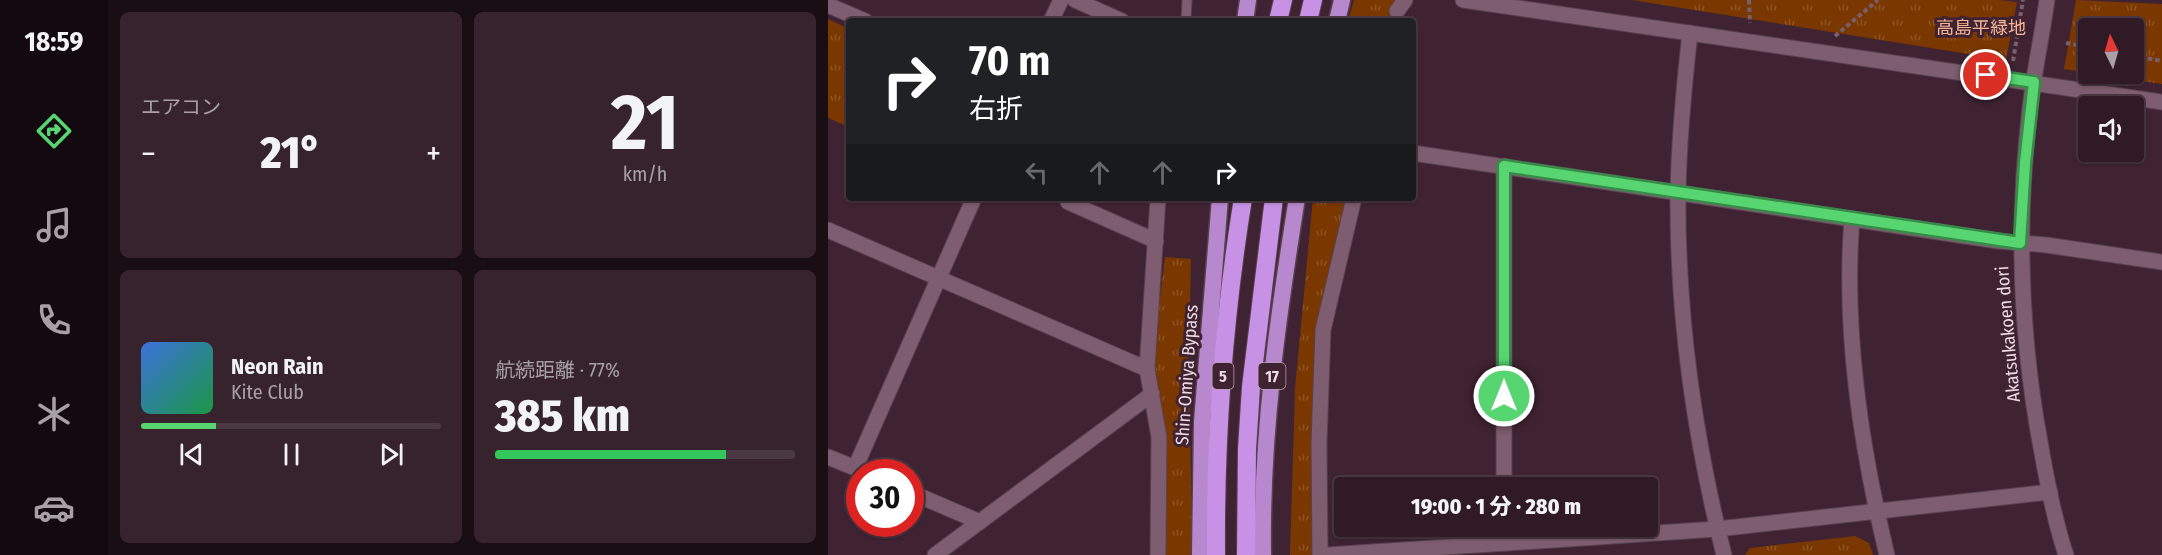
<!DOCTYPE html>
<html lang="ja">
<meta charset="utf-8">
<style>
:root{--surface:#2f1a26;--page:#37232e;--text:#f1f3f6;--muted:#a7a1a7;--line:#4a3843;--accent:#57d570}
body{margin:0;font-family:"Fira Sans Condensed","Noto Sans JP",sans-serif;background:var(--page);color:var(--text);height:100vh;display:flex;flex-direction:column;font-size:22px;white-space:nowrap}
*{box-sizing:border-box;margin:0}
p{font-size:20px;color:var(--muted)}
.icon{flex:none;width:33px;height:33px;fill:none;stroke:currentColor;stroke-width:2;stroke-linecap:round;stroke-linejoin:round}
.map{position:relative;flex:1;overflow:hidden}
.sheet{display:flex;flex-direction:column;gap:12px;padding:12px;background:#1a0e15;width:720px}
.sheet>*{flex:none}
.hud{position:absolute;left:18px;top:18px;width:570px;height:183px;border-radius:6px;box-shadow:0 2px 4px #0004,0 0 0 2px var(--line);background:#202124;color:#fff;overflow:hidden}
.needle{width:39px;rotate:355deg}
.tools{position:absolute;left:1250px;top:18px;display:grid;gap:12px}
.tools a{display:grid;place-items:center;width:66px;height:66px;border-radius:6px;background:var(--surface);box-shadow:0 2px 4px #0004,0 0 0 2px var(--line);font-size:30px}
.speed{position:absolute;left:18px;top:459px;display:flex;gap:12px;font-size:30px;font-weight:700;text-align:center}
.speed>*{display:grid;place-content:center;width:78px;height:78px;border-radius:50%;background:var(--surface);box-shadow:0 2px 4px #0004,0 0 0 2px var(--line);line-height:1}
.speed .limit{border:9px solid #d22;background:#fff;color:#111}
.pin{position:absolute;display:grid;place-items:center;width:51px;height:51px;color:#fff;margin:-26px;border:3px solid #fff;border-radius:50%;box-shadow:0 2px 6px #0007}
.me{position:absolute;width:66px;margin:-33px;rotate:0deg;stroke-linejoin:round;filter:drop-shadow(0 0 4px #0008)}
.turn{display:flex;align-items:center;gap:21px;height:126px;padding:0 24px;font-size:27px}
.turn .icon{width:78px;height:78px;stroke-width:2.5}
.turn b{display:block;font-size:42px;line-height:51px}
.lanes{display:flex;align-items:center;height:57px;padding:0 24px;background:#0003;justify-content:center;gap:30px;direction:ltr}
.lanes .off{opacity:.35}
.big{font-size:45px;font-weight:800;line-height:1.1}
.sheet .tile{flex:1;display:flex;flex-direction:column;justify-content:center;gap:9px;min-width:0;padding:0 21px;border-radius:9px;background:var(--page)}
.sheet .dial{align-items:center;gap:0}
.dial b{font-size:78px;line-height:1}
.song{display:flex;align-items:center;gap:18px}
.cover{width:72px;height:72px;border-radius:9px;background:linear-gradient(135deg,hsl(220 70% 55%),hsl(140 70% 35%))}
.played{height:6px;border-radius:3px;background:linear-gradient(90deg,var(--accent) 25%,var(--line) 25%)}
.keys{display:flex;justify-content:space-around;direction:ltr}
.heat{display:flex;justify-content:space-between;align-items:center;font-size:33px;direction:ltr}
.charge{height:9px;border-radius:4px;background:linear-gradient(90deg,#34c759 77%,var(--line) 0)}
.sheet .tiles{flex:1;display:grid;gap:12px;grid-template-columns:repeat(2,1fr)}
.trip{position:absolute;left:506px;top:477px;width:324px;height:60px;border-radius:6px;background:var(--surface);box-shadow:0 2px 4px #0004,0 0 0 2px var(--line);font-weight:800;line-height:60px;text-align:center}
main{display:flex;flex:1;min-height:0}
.tabs{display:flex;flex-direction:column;width:108px;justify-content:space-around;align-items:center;background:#130a0f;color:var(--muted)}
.tabs .icon{width:42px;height:42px}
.tabs .current{color:var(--accent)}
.tabs b{font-size:27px;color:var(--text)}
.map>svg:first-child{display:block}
.park{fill:url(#park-tufts)}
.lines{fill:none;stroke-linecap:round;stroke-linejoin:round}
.service-casing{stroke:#58414f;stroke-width:11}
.minor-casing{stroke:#58414f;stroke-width:17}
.tertiary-casing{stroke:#58414f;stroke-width:17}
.trunk-casing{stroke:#58414f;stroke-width:19}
.motorway-casing{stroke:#58414f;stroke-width:20}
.path{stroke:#785f6c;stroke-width:4;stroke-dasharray:4.5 3;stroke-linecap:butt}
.service{stroke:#7d5d6f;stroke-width:9}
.minor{stroke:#7d5d6f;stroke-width:15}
.tertiary{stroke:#7d5d6f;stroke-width:15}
.trunk{stroke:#b888ce;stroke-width:16}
.motorway{stroke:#c792e5;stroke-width:18}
.route-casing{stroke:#398a49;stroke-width:15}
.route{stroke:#57d570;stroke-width:10}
.labels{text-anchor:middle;stroke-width:6;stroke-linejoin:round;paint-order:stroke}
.shield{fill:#3f2333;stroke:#b9a3ae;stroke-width:1.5}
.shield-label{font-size:16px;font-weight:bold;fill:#eddae3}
.park-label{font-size:18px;fill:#f6b794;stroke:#3f2333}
.street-label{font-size:18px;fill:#eddae3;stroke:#3f2333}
</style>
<main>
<nav class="tabs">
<b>18:59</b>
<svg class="icon current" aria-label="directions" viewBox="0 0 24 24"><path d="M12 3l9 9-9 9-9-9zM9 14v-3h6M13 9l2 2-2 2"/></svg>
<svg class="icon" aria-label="music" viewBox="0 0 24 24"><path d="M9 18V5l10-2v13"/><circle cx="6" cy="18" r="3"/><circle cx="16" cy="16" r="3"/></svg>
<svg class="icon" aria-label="phone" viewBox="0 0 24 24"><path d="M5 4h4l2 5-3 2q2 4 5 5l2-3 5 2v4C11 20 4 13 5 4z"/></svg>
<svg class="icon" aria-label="climate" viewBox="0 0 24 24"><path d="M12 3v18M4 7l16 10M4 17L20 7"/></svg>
<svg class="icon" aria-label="car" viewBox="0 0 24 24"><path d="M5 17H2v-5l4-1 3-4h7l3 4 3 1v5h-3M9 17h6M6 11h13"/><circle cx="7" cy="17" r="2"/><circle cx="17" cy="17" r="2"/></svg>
</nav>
<section class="sheet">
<div class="tiles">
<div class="tile"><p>エアコン</p>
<div class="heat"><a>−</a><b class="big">21°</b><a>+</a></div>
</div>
<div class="tile dial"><b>21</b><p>km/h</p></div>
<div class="tile">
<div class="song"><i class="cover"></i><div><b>Neon Rain</b><p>Kite Club</p></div></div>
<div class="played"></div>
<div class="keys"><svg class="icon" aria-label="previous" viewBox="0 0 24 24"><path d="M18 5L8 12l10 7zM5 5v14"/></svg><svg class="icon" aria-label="pause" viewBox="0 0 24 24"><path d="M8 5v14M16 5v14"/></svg><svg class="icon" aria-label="next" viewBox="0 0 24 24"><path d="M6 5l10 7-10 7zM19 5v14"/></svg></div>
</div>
<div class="tile"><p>航続距離 · 77%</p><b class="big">385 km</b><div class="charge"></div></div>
</div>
</section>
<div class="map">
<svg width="1334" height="555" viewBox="0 0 1334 555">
<defs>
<pattern id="park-tufts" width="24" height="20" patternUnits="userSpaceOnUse" patternTransform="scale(1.5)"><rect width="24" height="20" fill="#7b3700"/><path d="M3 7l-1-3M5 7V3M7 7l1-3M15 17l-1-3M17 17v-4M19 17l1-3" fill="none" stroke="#8e5325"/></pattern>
</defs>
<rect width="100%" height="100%" fill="#3f2333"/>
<g class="park">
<path d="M 526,0 L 569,0 L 563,21 L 520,21 Z"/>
<path d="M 804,0 L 1172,0 L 1189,2 L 1178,60 Z"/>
<path d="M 1248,0 L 1334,4 L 1334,84 L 1266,74 L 1305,74 L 1305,28 L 1260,28 L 1260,73 L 1236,69 Z"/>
<path d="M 0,19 L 21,29 L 21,127 L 0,118 Z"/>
<path d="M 485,198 L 521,198 L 491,324 L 491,555 L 462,555 L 467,389 Z"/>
<path d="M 337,257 L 363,259 L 361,346 L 364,555 L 336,555 L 324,365 Z"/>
<path d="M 1027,536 L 1041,543 L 1045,555 L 917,555 L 922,548 Z"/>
</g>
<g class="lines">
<g class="service-casing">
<path id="service" d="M 358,21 L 359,0"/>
</g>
<g class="minor-casing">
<g id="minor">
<path d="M 247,0 L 294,21"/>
<path d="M 0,5 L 37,21"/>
<path d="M 223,21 L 233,0"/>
<path d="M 585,153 L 1170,241 L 1218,245 L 1334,262"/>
<path d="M 676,166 L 676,488"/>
<path d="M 240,202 L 328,241"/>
<path d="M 1024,219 C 1015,329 1033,448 1059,555"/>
<path d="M 0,230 L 319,369"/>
<path d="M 0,457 L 37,472"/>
<path d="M 27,468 L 146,198"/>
<path d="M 82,492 L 152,522"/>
<path d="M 676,526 L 677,543"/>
<path d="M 330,555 L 331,437 L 319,369 L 330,198"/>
<path d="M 492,555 L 491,443 L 495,330 L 526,198"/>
<path d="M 499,555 L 889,529 L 1222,492"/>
</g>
</g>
<g class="tertiary-casing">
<g id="tertiary">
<path d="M 635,0 L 1334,102"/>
<path d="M 1219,0 C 1214,36 1206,72 1202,108 C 1188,224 1192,339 1214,453 C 1220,487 1227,522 1238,555"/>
<path d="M 569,11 L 577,0"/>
<path d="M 862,33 C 856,86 851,139 850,193 C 849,316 866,436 896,555"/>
<path d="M 107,555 L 324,394"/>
</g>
</g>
<g class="trunk-casing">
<g id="trunk">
<path d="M 417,21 L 420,0"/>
<path d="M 509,21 L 514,0"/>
<path d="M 372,555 L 374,422 L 392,198"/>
<path d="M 435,555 C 433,435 450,316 469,198"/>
</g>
</g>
<g class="motorway-casing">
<g id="motorway">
<path d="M 450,21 L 455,0"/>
<path d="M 480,21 L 485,0"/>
<path d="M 388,555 C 387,436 396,316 415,198"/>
<path d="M 418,555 L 419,449 L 423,387 L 446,198"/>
</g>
</g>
<g class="path">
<path d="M 921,0 L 922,23"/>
<path d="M 1007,36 L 1050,0"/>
<path d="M 1238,43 L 1260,47"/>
<path d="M 1305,56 L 1334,61"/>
<path d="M 1185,61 L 1195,0"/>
</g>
<use href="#service" class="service"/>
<use href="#minor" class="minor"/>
<use href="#tertiary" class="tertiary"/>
<use href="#trunk" class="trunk"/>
<use href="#motorway" class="motorway"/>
</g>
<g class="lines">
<g class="route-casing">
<path id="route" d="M 676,396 L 676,166 L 1192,243 L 1197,163 L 1206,82 L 1158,75"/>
</g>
<use href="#route" class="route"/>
</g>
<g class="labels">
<g class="shield">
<rect x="384.5" y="363" width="21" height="26" rx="4.5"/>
<rect x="430.5" y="363" width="27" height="26" rx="4.5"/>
</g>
<g class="shield-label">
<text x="395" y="382">5</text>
<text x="444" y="382">17</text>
</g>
<g class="park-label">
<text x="1153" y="34">高島平緑地</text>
</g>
<g class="street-label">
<text transform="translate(1180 334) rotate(-95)" y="6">Akatsukakoen dori</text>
<text transform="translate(359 375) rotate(-86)" y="6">Shin-Omiya Bypass</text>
</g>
</g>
</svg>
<div class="tools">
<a><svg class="needle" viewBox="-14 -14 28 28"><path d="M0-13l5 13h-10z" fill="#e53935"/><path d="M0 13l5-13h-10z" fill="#a7a1a7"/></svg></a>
<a><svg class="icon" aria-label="sound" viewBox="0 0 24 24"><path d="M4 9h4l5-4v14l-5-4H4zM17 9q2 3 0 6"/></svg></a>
</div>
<div class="speed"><div class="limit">30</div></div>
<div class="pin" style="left:1158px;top:75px;background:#d93025"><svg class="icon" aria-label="arrive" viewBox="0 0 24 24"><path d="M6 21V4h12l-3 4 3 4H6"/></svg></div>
<svg class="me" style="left:676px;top:396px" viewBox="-20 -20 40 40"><circle r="17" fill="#57d570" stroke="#fff" stroke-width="3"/><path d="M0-11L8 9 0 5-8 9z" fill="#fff"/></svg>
<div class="trip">19:00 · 1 分 · 280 m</div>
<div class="hud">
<div class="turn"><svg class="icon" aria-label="right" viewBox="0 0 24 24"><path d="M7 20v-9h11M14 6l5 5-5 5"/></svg><div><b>70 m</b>右折</div></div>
<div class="lanes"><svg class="icon off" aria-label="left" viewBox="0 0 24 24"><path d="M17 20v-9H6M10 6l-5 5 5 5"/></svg><svg class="icon off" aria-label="ahead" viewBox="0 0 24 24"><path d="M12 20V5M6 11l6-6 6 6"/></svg><svg class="icon off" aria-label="ahead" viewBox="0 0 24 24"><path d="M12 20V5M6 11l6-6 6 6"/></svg><svg class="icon" aria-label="right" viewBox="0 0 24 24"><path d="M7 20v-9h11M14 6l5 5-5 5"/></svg></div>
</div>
</div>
</main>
